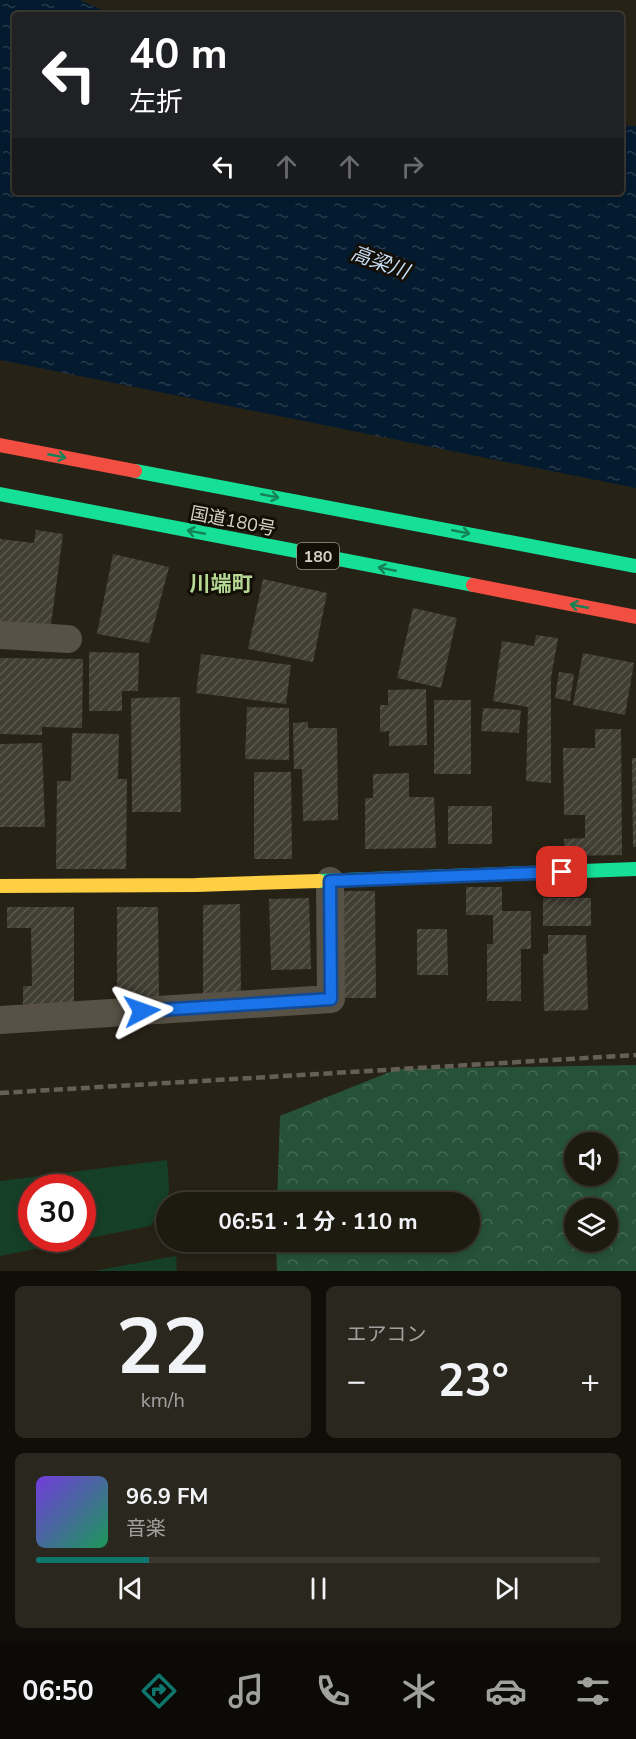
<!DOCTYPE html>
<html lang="ja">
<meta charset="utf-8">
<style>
:root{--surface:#1d1a10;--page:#2a271e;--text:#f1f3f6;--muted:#a0a19f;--line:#3b3830;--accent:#0f766e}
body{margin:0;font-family:"Nunito Sans","Noto Sans JP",sans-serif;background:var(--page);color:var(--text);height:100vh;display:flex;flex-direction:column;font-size:22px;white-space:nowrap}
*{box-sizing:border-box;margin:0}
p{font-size:20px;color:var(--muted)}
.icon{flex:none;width:33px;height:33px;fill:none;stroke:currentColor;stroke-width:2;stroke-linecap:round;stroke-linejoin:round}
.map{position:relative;height:1271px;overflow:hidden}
.side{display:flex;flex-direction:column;gap:15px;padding:15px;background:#100e09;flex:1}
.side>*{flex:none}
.hud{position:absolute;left:12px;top:12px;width:612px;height:183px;border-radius:6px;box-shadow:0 3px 9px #0003,0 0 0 2px var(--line);background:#202124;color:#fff;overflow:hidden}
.buttons{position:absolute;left:564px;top:1132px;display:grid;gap:12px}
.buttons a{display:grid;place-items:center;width:54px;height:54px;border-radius:50%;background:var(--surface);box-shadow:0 3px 9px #0003,0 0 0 2px var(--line);font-size:30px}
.speed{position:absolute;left:18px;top:1174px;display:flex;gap:12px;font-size:30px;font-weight:700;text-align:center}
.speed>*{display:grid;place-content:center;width:78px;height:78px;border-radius:50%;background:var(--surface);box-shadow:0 3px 9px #0003,0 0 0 2px var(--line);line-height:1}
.speed .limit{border:9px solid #d22;background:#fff;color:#111}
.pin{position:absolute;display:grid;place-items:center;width:51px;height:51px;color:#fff;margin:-26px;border-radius:12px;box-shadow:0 3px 9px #0006}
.me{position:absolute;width:66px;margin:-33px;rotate:86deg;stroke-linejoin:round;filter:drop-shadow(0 0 4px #0008)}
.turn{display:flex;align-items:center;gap:21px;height:126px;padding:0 18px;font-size:27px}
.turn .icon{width:78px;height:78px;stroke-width:2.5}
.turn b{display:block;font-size:42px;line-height:51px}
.lanes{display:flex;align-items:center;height:57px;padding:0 18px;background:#0003;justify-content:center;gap:30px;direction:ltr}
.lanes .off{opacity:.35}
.big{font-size:45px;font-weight:700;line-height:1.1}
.side .tile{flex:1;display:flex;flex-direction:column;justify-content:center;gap:9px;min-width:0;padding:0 21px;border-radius:9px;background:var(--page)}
.side .dial{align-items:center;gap:0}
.dial b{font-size:78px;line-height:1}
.song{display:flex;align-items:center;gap:18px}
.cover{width:72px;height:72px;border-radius:9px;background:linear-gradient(135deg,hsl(260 70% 55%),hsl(150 70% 35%))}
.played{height:6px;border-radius:3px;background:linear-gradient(90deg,var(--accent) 20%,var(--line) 20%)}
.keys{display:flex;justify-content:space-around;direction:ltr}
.heat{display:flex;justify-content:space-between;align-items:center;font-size:33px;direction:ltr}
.side .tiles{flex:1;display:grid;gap:15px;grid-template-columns:1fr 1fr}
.tile:last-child{grid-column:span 2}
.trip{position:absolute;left:156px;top:1192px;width:324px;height:60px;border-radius:30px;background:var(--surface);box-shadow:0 3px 9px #0003,0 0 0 2px var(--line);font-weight:700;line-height:60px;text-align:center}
.tab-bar{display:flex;height:96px;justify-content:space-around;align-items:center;background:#0c0a06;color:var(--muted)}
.tab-bar .icon{width:42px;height:42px}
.tab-bar .active{color:var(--accent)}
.tab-bar b{font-size:27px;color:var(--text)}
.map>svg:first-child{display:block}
.forest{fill:url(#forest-crowns);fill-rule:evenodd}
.garden{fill:#163f27;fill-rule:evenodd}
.water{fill:url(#water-ripples)}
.building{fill:url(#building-hatch)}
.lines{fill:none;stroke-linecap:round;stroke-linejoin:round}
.street{stroke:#585246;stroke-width:28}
.fast{stroke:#16e098;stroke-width:14}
.slow{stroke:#ffcf43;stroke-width:14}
.jam{stroke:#f24e42;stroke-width:14}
.rail{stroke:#656056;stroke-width:4.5;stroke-dasharray:9 4.5;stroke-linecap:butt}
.oneway{stroke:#158256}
.route-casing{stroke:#114b97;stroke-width:15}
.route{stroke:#1a73e8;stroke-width:10}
.labels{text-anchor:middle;stroke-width:6;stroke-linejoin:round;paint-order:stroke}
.shield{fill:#130f06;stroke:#9c988b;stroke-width:1.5}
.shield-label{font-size:16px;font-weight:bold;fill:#d6d2c4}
.street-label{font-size:18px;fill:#d6d2c4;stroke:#130f06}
.water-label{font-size:20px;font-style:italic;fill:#c5ddf4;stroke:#130f06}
.quarter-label{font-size:21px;font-weight:bold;fill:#b5d994;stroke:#130f06}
</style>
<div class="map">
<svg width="636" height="1271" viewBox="0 0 636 1271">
<defs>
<pattern id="forest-crowns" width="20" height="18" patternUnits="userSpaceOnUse" patternTransform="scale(1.5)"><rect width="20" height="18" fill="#265239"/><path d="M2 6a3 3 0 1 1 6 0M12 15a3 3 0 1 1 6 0" fill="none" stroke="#456a54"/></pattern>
<pattern id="water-ripples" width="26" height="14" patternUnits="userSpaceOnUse" patternTransform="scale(1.5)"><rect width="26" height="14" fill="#041b2f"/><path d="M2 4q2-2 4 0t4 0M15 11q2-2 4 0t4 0" fill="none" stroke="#283b4c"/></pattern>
<pattern id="building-hatch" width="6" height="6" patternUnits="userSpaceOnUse" patternTransform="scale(1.5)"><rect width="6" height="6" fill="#413e33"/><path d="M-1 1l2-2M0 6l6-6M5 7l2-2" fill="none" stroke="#5c594f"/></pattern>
</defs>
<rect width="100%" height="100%" fill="#272216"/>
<path class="forest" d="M 636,1065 L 636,1271 L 277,1271 L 276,1242 L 470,1242 L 470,1203 L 277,1203 L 280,1116 L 397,1069 ZM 574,1143 L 608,1143 L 608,1176 L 574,1176 ZM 574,1209 L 608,1209 L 608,1242 L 574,1242 Z"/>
<g class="garden">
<path d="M 167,1160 C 170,1195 173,1200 150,1226 L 0,1256 L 0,1181 ZM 32,1188 L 82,1188 L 82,1239 L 32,1239 Z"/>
<path d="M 176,1256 L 177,1271 L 93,1271 Z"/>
</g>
<path class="water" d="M 0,0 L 80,0 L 113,15 L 15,15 L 15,192 L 621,192 L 621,126 L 636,126 L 636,488 L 0,360 Z"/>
<g class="building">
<path d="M 36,530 L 63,534 L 50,632 L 0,625 L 0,539 L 34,543 Z"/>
<path d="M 113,554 L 169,567 L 149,643 L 97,634 Z"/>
<path d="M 263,579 L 327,593 L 313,662 L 248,649 Z"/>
<path d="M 413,608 L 457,618 L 441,688 L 397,678 Z"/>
<path d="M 536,635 L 558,638 L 551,678 L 551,783 L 526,781 L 528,707 L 493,701 L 502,641 L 534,646 Z"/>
<path d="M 89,652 L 139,653 L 138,691 L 122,691 L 122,711 L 89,711 Z"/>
<path d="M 583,653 L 634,663 L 625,715 L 573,705 Z"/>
<path d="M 201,654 L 291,665 L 286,704 L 196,693 Z"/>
<path d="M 0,658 L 83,659 L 82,728 L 42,727 L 42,735 L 0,734 Z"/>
<path d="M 559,672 L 574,674 L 570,701 L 555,698 Z"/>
<path d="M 426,689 L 427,745 L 389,746 L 389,731 L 380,732 L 380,705 L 388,705 L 388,690 Z"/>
<path d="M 180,697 L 181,812 L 132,812 L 131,698 Z"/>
<rect x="434" y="700" width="37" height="74"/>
<path d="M 247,707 L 289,708 L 289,760 L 245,759 Z"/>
<path d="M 483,708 L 521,710 L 519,733 L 481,731 Z"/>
<path d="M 308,722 L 308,728 L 337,728 L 338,820 L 303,821 L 302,769 L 294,769 L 293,723 Z"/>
<path d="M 595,729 L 621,729 L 622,855 L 565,856 L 564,839 L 585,838 L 585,815 L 564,815 L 563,748 L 595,748 Z"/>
<path d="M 72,733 L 119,734 L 118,779 L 127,779 L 126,869 L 56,869 L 57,781 L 71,781 Z"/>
<path d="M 42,743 L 45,827 L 0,827 L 0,744 Z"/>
<path d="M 632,758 L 636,758 L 636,847 L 633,847 Z"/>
<path d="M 254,772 L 291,772 L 292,859 L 254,859 Z"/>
<path d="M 409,773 L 409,797 L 434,797 L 436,848 L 365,849 L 365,798 L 373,798 L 373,774 Z"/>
<rect x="448" y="806" width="44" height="38"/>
<path d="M 466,887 L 502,887 L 502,911 L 531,911 L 531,949 L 521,949 L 521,1001 L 487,1001 L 487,944 L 493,944 L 493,915 L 466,915 Z"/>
<path d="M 339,891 L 375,891 L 376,998 L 340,998 Z"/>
<path d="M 309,898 L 311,969 L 271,970 L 269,899 Z"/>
<rect x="543" y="898" width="48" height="28"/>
<path d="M 240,904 L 241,996 L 203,997 L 203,905 Z"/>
<path d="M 7,907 L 74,907 L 74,1010 L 23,1011 L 23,986 L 32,986 L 31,928 L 7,928 Z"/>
<path d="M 117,907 L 158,907 L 159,1001 L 117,1002 Z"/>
<path d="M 417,929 L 447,929 L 448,975 L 417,975 Z"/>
<path d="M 548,935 L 586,935 L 588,1010 L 544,1011 L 543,954 L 548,954 Z"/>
</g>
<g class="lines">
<g class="street">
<path d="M 0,635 L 68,639"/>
<path d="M 0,1020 L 331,999 L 330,881"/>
</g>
<g class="fast">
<path d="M 135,471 L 636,566"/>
<path d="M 0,494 L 473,585"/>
<path d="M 319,881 L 636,869"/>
</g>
<path class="slow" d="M 0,886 L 196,885 L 319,881"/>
<g class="jam">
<path d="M 0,445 L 135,471"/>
<path d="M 473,585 L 636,617"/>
</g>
<path class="rail" d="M 0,1093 L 636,1055"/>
</g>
<defs><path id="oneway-shaft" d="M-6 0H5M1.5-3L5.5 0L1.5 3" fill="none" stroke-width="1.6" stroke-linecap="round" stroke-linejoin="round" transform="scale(1.5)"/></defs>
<g class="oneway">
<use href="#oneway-shaft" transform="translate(57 456) rotate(11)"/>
<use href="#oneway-shaft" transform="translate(270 496) rotate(11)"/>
<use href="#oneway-shaft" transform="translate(196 532) rotate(-169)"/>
<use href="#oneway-shaft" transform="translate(461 532) rotate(11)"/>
<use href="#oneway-shaft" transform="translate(387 569) rotate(-169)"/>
<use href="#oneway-shaft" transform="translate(579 606) rotate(-169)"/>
</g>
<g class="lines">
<g class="route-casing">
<path id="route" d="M 142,1011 L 331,999 L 330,881 L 562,872"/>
</g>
<use href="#route" class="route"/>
</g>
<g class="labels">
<rect class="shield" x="297" y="543" width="42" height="26" rx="4.5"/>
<g class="shield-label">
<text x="318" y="562">180</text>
</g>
<g class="street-label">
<text transform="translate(233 521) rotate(11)" y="6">国道180号</text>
</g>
<g class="water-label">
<text transform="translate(380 262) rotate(20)" y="7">高梁川</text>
</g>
<g class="quarter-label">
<text x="221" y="591">川端町</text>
</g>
</g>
</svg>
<div class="buttons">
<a><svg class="icon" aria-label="sound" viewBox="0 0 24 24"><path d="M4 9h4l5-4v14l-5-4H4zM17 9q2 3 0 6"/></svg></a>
<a><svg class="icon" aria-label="layers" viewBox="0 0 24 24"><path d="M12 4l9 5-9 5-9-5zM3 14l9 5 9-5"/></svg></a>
</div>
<div class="speed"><div class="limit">30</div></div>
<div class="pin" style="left:562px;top:872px;background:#d93025"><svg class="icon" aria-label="arrive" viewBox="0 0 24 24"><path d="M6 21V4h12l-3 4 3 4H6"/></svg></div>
<svg class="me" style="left:142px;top:1011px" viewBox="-20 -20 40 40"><path d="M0-17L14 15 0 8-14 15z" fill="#1a73e8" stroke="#fff" stroke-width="4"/></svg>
<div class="trip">06:51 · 1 分 · 110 m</div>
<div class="hud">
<div class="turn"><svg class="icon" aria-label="left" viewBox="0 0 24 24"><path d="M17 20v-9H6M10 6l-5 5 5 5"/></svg><div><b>40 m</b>左折</div></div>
<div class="lanes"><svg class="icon" aria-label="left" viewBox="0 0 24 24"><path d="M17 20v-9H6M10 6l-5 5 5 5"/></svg><svg class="icon off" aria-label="ahead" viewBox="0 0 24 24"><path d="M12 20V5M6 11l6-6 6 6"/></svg><svg class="icon off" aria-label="ahead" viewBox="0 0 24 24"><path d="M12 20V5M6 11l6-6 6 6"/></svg><svg class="icon off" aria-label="right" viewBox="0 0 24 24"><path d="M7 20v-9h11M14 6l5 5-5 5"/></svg></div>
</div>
</div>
<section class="side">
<div class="tiles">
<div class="tile dial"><b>22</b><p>km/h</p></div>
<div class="tile"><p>エアコン</p>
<div class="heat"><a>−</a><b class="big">23°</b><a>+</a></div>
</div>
<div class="tile">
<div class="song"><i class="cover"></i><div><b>96.9 FM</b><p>音楽</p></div></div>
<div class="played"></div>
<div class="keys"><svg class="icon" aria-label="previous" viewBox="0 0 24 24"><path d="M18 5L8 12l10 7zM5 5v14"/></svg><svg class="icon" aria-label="pause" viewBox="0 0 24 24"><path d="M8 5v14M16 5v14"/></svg><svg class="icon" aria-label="next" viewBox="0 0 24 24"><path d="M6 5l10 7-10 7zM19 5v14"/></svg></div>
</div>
</div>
</section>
<nav class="tab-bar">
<b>06:50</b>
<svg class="icon active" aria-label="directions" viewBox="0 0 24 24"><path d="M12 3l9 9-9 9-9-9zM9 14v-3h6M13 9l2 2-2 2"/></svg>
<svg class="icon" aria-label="music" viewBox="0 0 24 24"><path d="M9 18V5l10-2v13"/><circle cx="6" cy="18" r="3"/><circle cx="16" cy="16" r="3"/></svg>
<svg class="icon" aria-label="phone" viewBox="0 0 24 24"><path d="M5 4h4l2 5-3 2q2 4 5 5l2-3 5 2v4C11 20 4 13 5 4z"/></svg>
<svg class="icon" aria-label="climate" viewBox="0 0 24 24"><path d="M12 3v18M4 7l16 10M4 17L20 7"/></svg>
<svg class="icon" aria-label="car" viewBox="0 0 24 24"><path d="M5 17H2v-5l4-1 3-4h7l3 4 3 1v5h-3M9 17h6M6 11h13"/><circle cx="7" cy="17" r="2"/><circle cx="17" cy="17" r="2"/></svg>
<svg class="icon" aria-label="filters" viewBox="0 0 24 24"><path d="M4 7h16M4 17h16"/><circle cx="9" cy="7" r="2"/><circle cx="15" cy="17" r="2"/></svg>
</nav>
